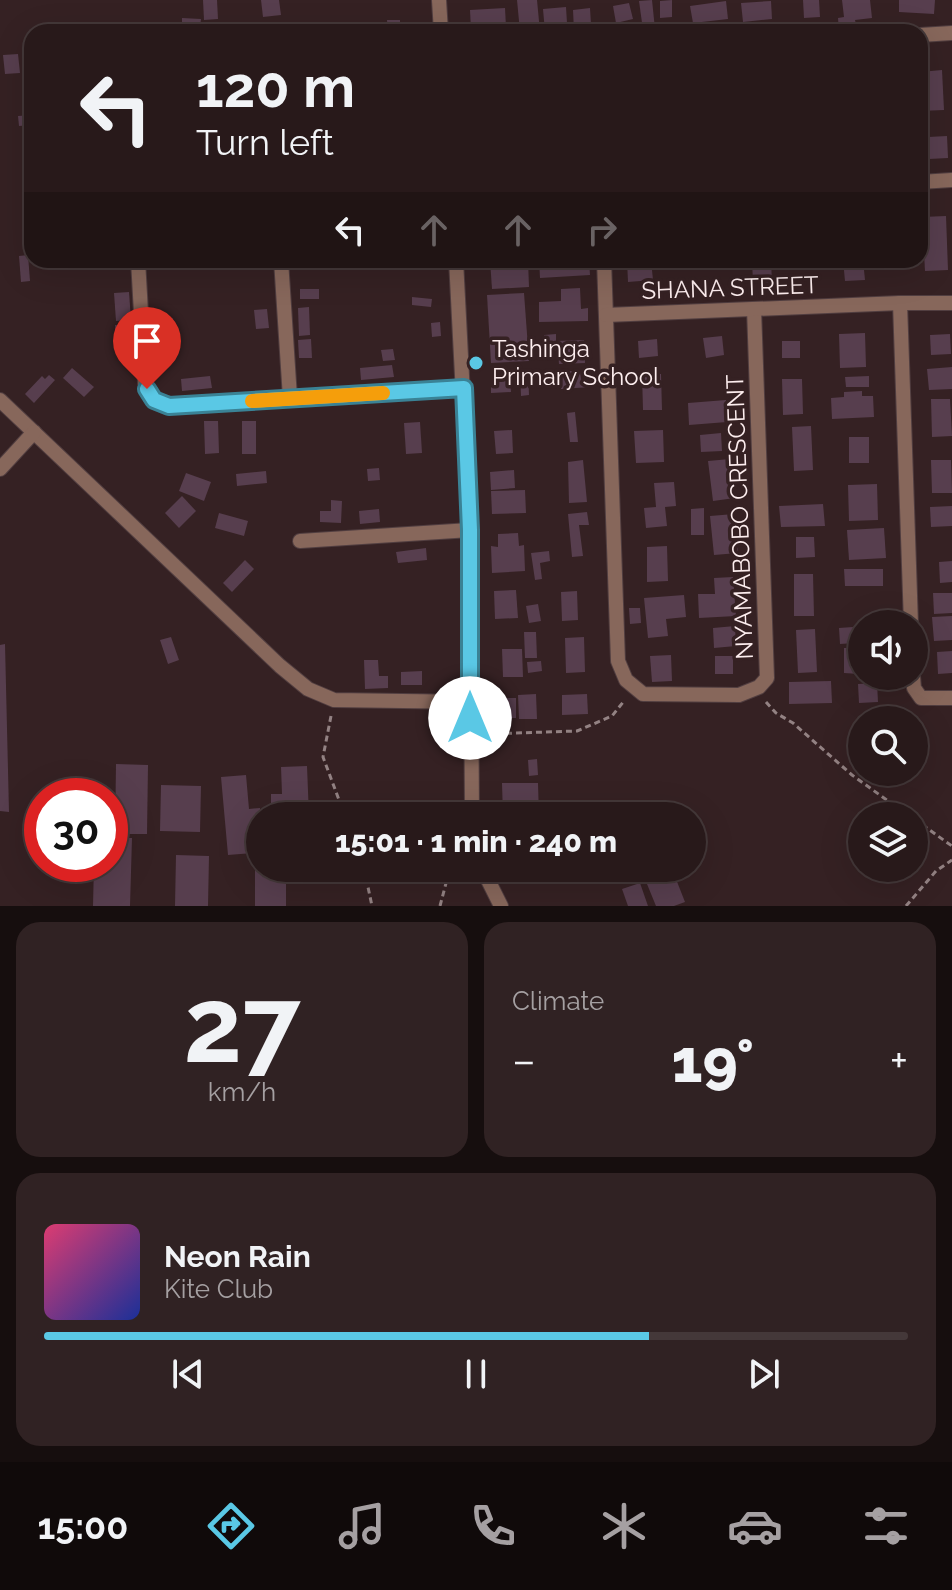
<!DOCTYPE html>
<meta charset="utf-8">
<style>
:root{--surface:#28191a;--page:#302223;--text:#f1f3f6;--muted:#a5a0a2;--line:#443839;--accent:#5ac8e5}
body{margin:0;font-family:Raleway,sans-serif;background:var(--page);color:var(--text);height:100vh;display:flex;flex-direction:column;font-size:30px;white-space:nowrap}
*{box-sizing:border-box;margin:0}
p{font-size:26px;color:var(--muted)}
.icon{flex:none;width:44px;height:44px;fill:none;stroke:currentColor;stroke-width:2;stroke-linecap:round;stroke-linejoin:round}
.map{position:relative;height:906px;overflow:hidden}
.sheet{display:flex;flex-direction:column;gap:16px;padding:16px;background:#160e0e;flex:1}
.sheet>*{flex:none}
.banner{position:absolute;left:24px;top:24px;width:904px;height:244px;border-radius:24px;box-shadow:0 8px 32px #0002,0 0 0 2px var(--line);background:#28191a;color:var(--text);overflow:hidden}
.controls{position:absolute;left:848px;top:610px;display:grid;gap:16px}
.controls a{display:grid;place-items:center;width:80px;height:80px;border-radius:50%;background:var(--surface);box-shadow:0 8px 32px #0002,0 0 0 2px var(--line);font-size:40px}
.speed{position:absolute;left:24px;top:778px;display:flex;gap:16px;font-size:40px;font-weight:700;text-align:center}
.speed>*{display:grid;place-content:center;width:104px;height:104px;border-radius:50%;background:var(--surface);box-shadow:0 8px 32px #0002,0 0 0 2px var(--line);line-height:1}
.speed .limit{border:12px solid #d22;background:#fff;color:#111}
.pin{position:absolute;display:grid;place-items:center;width:68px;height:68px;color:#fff;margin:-82px -34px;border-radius:50% 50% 50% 0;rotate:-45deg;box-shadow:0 0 8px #0007}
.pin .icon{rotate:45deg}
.me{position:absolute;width:88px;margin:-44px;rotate:0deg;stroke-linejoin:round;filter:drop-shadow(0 0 6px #0008)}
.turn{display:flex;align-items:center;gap:28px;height:168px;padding:0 40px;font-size:36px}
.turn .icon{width:104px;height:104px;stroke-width:2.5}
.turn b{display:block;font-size:56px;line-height:68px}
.lanes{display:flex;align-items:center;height:76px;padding:0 40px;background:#0003;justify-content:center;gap:40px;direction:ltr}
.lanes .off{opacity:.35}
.big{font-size:60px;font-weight:800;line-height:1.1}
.sheet .card{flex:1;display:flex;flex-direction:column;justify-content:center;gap:12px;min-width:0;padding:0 28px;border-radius:24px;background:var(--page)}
.sheet .dial{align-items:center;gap:0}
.dial b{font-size:104px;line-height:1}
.song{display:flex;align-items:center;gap:24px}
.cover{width:96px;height:96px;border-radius:12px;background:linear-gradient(135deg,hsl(340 70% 55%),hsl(230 70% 35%))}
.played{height:8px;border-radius:4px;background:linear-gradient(90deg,var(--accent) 70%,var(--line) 70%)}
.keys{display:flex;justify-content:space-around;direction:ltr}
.heat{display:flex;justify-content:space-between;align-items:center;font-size:44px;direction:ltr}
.sheet .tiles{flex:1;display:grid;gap:16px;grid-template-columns:1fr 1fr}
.card:last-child{grid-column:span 2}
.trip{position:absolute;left:246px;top:802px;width:460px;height:80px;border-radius:40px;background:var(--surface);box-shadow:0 8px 32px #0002,0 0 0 2px var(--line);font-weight:800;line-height:80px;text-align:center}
.tab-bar{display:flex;height:128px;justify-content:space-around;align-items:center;background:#100a0a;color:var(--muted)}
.tab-bar .icon{width:56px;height:56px}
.tab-bar .current{color:var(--accent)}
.tab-bar b{font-size:36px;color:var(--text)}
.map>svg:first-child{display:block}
.building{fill:#573e4e}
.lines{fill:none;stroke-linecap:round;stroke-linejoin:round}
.street-casing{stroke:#513e40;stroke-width:16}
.path{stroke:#938283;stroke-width:3;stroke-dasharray:6 4;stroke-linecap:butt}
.street{stroke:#87675b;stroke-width:14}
.route-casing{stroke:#3a8295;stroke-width:20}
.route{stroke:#5ac8e5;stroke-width:14}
.slow{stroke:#f59e0b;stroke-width:14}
.poi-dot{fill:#5ac8e5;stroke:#352123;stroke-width:3}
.labels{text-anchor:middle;stroke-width:7;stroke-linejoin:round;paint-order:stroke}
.street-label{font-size:24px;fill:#fdeeef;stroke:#352123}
.poi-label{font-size:24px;fill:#fdeeef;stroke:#352123;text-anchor:start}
</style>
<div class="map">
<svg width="952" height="906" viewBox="0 0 952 906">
<rect width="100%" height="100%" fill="#352123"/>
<g class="building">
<path d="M 203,0 L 217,0 L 218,19 L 204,20 Z"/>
<path d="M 261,0 L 279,0 L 281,15 L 263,17 Z"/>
<path d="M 517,0 L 537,0 L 540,32 L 520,32 Z"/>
<path d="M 652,0 L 655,29 L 643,30 L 639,1 Z"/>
<path d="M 672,0 L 672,17 L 660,18 L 660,1 Z"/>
<path d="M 803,0 L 819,0 L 820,17 L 804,18 Z"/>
<path d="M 842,0 L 870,0 L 872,18 L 855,20 L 857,29 L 839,31 L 838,18 L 844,17 Z"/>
<path d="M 899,0 L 935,0 L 934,14 L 899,12 Z"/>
<path d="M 726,1 L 728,19 L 693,23 L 690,6 Z"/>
<path d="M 771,1 L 772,19 L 743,22 L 741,3 Z"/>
<path d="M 629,3 L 633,19 L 616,23 L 613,6 Z"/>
<path d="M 566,7 L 567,23 L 561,24 L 562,32 L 545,32 L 543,9 Z"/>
<path d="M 505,8 L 506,27 L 471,30 L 470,10 Z"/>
<path d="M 590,8 L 591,24 L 584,24 L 584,30 L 574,31 L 573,10 Z"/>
<path d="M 182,18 L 201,19 L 200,27 L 182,26 Z"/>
<path d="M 387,20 L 400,20 L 400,32 L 388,32 Z"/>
<rect x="301" y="26" width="17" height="6"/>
<path d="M 18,54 L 20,73 L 5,74 L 3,55 Z"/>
<path d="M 942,70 L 944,110 L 920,111 L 920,72 Z"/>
<path d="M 32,115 L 32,125 L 19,126 L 18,116 Z"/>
<path d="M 947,136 L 948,158 L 929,159 L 928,137 Z"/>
<path d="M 946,216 L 948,270 L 925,271 L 922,217 Z"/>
<path d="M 28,255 L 30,281 L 21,282 L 19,256 Z"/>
<path d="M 490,260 L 528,260 L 529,287 L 492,289 Z"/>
<path d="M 539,260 L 589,260 L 590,275 L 540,278 Z"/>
<path d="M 627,260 L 651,260 L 653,280 L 628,282 Z"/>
<path d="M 691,260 L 712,260 L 712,269 L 691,270 Z"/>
<path d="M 721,260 L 741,260 L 742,268 L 721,270 Z"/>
<path d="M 752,260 L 771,260 L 772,283 L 753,283 Z"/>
<path d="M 843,260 L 863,260 L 865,280 L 845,281 Z"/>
<path d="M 580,288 L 581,309 L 588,308 L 588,321 L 539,322 L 539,302 L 561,301 L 561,289 Z"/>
<rect x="300" y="289" width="19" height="10"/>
<path d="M 129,292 L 131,320 L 116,321 L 114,293 Z"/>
<path d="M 524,293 L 529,361 L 491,363 L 487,295 Z"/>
<path d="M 412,297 L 432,299 L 431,307 L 412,305 Z"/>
<path d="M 309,307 L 310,335 L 299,336 L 298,308 Z"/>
<path d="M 267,309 L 269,328 L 256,329 L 254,310 Z"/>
<path d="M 173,318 L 175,346 L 160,347 L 158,319 Z"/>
<path d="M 440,322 L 441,336 L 432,337 L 431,323 Z"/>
<path d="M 115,325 L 129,325 L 130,343 L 115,343 Z"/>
<path d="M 865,333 L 866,367 L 840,368 L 839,334 Z"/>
<path d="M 556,334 L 556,341 L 584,340 L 585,363 L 559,364 L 558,351 L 545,351 L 544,335 Z"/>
<path d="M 950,334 L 951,354 L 931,355 L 930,335 Z"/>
<path d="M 722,336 L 724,355 L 706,358 L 703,338 Z"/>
<path d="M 311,339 L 312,358 L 299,358 L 298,340 Z"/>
<path d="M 657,339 L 658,356 L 639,358 L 638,341 Z"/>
<rect x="782" y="341" width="18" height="17"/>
<path d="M 393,349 L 395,360 L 383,361 L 381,350 Z"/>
<path d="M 392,365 L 394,377 L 361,380 L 360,368 Z"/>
<path d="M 952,367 L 952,389 L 929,390 L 927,369 Z"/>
<path d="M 72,368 L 94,387 L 84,397 L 63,378 Z"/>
<path d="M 520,371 L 528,371 L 529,395 L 521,396 Z"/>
<path d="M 560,371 L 580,371 L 581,379 L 590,378 L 591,387 L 561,389 Z"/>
<path d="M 510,374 L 511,392 L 491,393 L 491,375 Z"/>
<path d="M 642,374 L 661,374 L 662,410 L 643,410 Z"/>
<path d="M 49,375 L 55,380 L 34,403 L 25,394 L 42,376 L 45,379 Z"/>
<path d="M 210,376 L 212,388 L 182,391 L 181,379 Z"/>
<path d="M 869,376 L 869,387 L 846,387 L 845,377 Z"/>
<path d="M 782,379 L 802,379 L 803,414 L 783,415 Z"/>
<path d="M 862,391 L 862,396 L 873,396 L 874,417 L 832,419 L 831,398 L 844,397 L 844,392 Z"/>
<path d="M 931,399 L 950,399 L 952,436 L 932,437 Z"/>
<path d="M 726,400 L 727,422 L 689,425 L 688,403 Z"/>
<path d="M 575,412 L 578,442 L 570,442 L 567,413 Z"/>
<path d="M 204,421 L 218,421 L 219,453 L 205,454 Z"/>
<rect x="242" y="421" width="14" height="33"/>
<path d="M 420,422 L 422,453 L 406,454 L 404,423 Z"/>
<path d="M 811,426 L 813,470 L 794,471 L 792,427 Z"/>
<path d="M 512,430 L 513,453 L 496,454 L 494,431 Z"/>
<path d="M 663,430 L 664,462 L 636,463 L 634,431 Z"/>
<path d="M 721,433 L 722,451 L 701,452 L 700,435 Z"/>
<rect x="849" y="437" width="20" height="26"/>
<path d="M 730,459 L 735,498 L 713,501 L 708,461 Z"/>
<path d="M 583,460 L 587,502 L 569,503 L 568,462 Z"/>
<path d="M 931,460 L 951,460 L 952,493 L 932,493 Z"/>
<path d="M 379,468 L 380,480 L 368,481 L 367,469 Z"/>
<path d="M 514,470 L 515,488 L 491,490 L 490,472 Z"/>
<path d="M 266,471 L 267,483 L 237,486 L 236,474 Z"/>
<path d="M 186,473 L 211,482 L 204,501 L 179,491 Z"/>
<path d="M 674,482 L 676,506 L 665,507 L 667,526 L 646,528 L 644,508 L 656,507 L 654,483 Z"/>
<path d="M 877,484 L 878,520 L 849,521 L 848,485 Z"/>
<path d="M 525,490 L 526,513 L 492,514 L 491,491 Z"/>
<path d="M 182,496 L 196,511 L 179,528 L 165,513 Z"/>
<path d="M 331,500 L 342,501 L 341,523 L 320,522 L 320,511 L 331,511 Z"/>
<path d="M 823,504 L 825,526 L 781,527 L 779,506 Z"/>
<path d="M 952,506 L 952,526 L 931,527 L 930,507 Z"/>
<path d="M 704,508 L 704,535 L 691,535 L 691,509 Z"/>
<path d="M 379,509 L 380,522 L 360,524 L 359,511 Z"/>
<path d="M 587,512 L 589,525 L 579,525 L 583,556 L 572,557 L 568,514 Z"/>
<path d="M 219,513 L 248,521 L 244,536 L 215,528 Z"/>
<path d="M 734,514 L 738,553 L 714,555 L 710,516 Z"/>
<path d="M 884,528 L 886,558 L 849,560 L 847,530 Z"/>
<path d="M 518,533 L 519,546 L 524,545 L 525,571 L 492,573 L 491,546 L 498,547 L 498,534 Z"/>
<path d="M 796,537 L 814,537 L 815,557 L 796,558 Z"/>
<path d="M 667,546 L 668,581 L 647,582 L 647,547 Z"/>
<path d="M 426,548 L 427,560 L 398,563 L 396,552 Z"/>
<path d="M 549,551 L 550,561 L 540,563 L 542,579 L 535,580 L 531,553 Z"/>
<path d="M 245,560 L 254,569 L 232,592 L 223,583 Z"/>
<path d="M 952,561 L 952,582 L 940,583 L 939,562 Z"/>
<path d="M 844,569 L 883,569 L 883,586 L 845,586 Z"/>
<path d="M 794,574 L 813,574 L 814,616 L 794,616 Z"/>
<path d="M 733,577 L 736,616 L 699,618 L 698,594 L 715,594 L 714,578 Z"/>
<path d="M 516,590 L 518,618 L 495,619 L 494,591 Z"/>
<path d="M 577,591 L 578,620 L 562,621 L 561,592 Z"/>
<path d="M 933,593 L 952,593 L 952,613 L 934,614 Z"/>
<path d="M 684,595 L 686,617 L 666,619 L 668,636 L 648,638 L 644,598 Z"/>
<path d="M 538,604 L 541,621 L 529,623 L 526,606 Z"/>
<path d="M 629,608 L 640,608 L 641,623 L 630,624 Z"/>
<path d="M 952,616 L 952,640 L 934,641 L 932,617 Z"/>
<path d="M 735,626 L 736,646 L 714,648 L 713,628 Z"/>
<path d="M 853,627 L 854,643 L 840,644 L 839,628 Z"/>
<path d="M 815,629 L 817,672 L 798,673 L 796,630 Z"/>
<path d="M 524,632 L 536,632 L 537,658 L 525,658 Z"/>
<path d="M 171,637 L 179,660 L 168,664 L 160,640 Z"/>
<path d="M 584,637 L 585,672 L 566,673 L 565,638 Z"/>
<path d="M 5,644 L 9,812 L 0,811 L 0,645 Z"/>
<path d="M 844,648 L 859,648 L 859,674 L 844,673 Z"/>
<path d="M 502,649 L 522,649 L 523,677 L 503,677 Z"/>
<path d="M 952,651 L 952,673 L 938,674 L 937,652 Z"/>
<path d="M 671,655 L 672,681 L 652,682 L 650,656 Z"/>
<rect x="715" y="656" width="18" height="18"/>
<path d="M 364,660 L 378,660 L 379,676 L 388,676 L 388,688 L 365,689 Z"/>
<path d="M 541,661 L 542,671 L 528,673 L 527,662 Z"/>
<path d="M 422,671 L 422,685 L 401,685 L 401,672 Z"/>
<path d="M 831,681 L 832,703 L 789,704 L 789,682 Z"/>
<path d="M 877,683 L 878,702 L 859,703 L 858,684 Z"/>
<path d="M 536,694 L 537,719 L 519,719 L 518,695 Z"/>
<path d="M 587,694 L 588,714 L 562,715 L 562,695 Z"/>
<rect x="493" y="698" width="23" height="20"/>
<path d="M 537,759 L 538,775 L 529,776 L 528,760 Z"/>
<path d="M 116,764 L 148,765 L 147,834 L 115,834 Z"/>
<path d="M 307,766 L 309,816 L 271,814 L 271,794 L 282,794 L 281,767 Z"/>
<path d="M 246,775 L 249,809 L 260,808 L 260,828 L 251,829 L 253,853 L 228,855 L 221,777 Z"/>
<path d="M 502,783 L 538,783 L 539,816 L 503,816 Z"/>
<path d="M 161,785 L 201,786 L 200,832 L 160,831 Z"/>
<path d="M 428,801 L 431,816 L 402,816 L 400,806 Z"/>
<path d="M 110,838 L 132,838 L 130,906 L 93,906 L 94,864 L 110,864 Z"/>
<path d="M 176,855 L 209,856 L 208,906 L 175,906 Z"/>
<path d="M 255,859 L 260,859 L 260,868 L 286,868 L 286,906 L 255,906 Z"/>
<path d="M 674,874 L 685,902 L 674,906 L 656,906 L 647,884 Z"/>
<path d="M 640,883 L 648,906 L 628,906 L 622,889 Z"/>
</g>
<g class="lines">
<g class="street-casing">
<g id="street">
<path d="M 439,0 L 441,32"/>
<path d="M 920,35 L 952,33"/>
<path d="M 920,182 L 952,180"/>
<path d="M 138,260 L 145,383 C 149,396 156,402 169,406 L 464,388"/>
<path d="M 281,260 L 290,398"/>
<path d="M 456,260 L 470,530 L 472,816"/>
<path d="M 604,260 L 618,661 L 626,680 L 643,694 L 739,695 L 759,687 L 767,678 L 754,309"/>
<path d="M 900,303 L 911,624"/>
<path d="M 606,315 L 900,303 L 952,303"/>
<path d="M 0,400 L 280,666 L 308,689 L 334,700 L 470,702"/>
<path d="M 0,469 L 34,432"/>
<path d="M 300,541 L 470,530"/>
<path d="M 913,676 L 914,688 L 921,698 L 952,698"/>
<path d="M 482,868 L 501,906"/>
</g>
</g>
<g class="path">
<path d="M 766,702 L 776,713 L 793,723 L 852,775 L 909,816"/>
<path d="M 331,716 L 323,757 L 345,816"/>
<path d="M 486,734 L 577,731 L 612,716 L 624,701"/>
<path d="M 914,819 L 952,846"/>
<path d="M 364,868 L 372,906"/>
<path d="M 440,906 L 450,868"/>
<path d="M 906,906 L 936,871 L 952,860"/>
</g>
<use href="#street" class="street"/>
</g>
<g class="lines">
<g class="route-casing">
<path id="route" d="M 147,389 L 154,400 L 169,406 L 464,388 L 470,530 L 470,718"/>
</g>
<use href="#route" class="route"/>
<path class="slow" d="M 252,401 L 383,393"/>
</g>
<circle class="poi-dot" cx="476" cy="363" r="8"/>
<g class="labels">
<g class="street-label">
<text transform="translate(730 288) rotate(-2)" y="8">SHANA STREET</text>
<text transform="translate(740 517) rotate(-92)" y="8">NYAMABOBO CRESCENT</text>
</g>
<g class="poi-label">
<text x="492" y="357">Tashinga<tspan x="492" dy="28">Primary School</tspan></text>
</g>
</g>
</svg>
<div class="controls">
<a><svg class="icon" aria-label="sound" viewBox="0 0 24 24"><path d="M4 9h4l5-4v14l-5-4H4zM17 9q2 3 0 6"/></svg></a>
<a><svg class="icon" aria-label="search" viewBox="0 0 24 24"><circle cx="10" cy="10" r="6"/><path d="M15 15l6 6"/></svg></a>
<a><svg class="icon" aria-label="layers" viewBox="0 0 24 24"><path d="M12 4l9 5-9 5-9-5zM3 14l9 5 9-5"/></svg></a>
</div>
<div class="speed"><div class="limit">30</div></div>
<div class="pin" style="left:147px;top:389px;background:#d93025"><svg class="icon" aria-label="arrive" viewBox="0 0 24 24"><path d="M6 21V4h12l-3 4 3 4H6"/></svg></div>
<svg class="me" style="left:470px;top:718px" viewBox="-20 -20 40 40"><circle r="19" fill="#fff"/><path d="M0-13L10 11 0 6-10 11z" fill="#5ac8e5"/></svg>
<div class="trip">15:01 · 1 min · 240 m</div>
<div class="banner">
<div class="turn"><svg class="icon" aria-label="left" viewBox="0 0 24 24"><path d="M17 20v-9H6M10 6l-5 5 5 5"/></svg><div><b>120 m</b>Turn left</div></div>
<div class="lanes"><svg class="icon" aria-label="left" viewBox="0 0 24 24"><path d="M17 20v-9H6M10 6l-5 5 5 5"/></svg><svg class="icon off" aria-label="ahead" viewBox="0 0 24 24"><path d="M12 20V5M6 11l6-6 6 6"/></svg><svg class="icon off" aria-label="ahead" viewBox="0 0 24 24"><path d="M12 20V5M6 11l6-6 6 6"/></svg><svg class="icon off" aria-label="right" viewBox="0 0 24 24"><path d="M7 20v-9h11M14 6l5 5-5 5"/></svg></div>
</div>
</div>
<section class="sheet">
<div class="tiles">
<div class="card dial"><b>27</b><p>km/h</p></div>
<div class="card"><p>Climate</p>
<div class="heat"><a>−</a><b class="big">19°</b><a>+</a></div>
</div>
<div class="card">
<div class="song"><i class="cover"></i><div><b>Neon Rain</b><p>Kite Club</p></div></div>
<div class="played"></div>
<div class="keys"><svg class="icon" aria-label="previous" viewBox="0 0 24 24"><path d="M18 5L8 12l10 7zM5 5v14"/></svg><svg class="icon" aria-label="pause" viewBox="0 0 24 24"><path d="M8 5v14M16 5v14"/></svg><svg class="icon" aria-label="next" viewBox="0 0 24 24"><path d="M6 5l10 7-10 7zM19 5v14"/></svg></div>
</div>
</div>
</section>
<nav class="tab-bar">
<b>15:00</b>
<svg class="icon current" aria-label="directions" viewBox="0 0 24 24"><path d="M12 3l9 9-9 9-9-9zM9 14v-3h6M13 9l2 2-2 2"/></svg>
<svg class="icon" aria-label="music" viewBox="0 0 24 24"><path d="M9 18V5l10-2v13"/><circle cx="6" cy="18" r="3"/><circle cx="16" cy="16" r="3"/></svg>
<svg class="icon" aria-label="phone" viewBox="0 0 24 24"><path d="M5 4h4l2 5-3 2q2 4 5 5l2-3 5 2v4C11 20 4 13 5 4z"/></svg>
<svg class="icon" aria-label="climate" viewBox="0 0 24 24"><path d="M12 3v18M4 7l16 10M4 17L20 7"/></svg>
<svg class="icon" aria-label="car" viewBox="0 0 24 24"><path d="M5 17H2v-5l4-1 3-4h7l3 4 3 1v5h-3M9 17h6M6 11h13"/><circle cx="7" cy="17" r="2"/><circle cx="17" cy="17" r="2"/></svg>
<svg class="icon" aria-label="filters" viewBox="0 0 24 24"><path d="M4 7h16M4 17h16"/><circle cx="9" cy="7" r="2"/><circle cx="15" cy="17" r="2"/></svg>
</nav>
